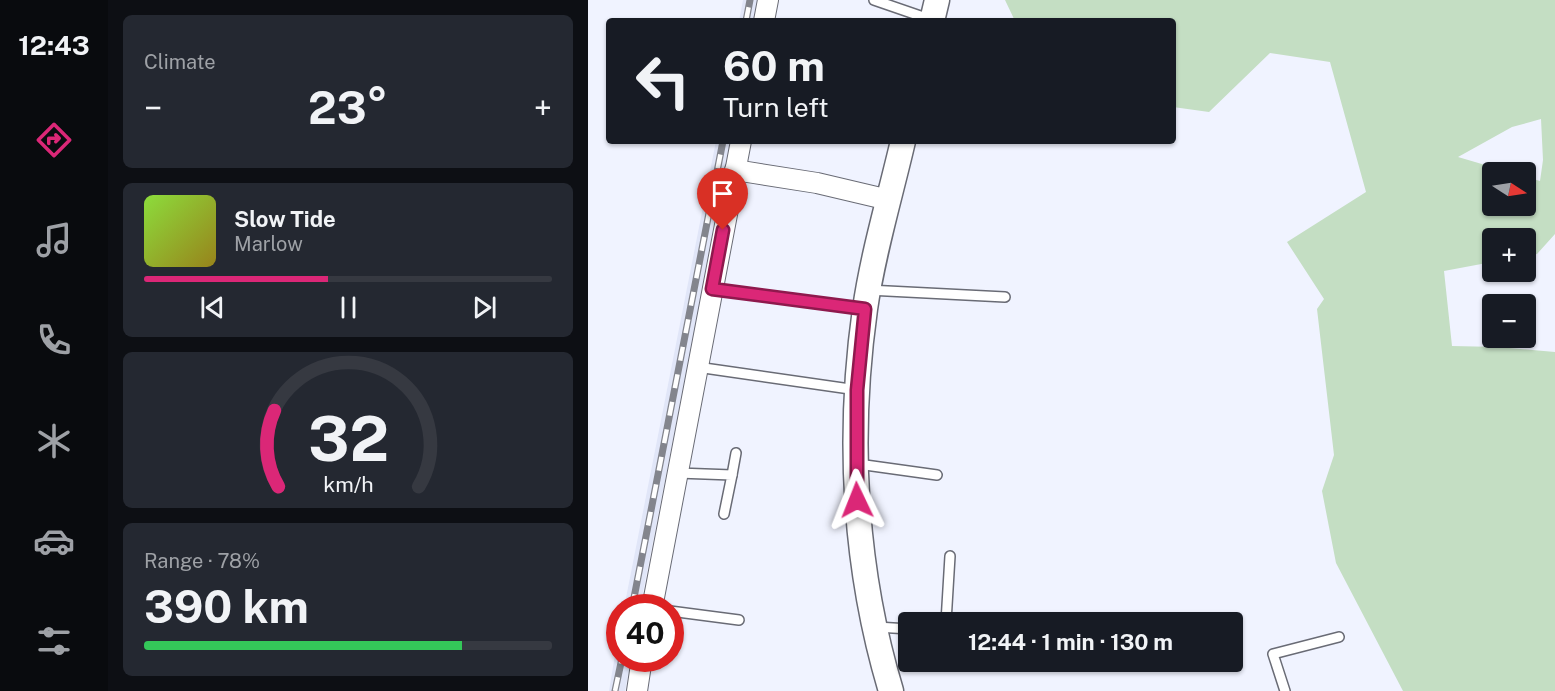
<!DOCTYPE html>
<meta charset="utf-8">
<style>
:root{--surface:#171b24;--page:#242831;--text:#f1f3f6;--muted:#9ea1a6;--line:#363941;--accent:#db2777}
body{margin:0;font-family:"Public Sans",sans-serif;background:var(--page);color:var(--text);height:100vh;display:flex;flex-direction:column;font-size:22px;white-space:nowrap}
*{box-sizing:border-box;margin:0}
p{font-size:20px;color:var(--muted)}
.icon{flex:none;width:33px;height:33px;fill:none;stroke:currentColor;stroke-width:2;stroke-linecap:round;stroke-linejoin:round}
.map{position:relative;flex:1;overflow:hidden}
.side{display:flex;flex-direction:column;gap:15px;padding:15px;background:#0d0f14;width:480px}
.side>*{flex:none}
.hud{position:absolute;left:18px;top:18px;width:570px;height:126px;border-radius:6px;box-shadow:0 2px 4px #0004;background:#171b24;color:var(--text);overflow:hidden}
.needle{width:39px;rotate:102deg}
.tools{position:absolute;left:894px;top:162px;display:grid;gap:12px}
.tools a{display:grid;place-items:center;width:54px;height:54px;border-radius:6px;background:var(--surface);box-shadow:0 2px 4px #0004;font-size:30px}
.speed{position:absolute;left:18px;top:594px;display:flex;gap:12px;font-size:30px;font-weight:700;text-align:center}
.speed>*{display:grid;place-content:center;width:78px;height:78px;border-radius:50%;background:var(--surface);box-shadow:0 2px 4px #0004;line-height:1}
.speed .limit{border:9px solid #d22;background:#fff;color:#111}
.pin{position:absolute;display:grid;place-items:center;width:51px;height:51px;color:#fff;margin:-62px -26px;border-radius:50% 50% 50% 0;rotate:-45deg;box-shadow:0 0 6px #0007}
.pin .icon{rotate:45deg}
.me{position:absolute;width:66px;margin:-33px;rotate:358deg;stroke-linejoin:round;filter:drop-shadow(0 0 4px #0008)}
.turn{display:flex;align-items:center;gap:21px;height:126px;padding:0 18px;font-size:27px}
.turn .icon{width:78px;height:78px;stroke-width:2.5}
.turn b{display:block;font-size:42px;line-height:51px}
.big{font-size:45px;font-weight:700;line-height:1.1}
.side .card{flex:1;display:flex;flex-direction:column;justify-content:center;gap:9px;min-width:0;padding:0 21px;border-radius:9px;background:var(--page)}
.side .dial{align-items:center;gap:0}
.dial svg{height:156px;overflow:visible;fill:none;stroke:var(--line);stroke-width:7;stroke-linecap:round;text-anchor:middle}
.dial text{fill:var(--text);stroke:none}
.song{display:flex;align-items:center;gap:18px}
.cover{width:72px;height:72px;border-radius:9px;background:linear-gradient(135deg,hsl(90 70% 55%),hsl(50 70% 35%))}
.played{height:6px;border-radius:3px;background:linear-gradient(90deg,var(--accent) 45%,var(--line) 45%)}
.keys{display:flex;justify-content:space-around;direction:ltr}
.heat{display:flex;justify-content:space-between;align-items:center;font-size:33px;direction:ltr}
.charge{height:9px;border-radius:4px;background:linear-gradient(90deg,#34c759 78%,var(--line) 0)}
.trip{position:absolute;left:310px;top:612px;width:345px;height:60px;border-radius:6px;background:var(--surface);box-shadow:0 2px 4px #0004;font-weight:700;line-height:60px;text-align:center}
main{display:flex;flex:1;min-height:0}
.menu{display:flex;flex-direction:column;width:108px;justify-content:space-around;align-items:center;background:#090b0e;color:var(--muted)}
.menu .icon{width:42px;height:42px}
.menu .selected{color:var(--accent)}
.menu b{font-size:27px;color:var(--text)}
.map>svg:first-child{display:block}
.built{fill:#e1e6f8}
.green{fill:#c4dec3;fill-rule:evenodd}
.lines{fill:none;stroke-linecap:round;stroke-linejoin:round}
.service-casing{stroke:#696b75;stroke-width:12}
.minor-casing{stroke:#696b75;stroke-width:22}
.tertiary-casing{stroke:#696b75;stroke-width:27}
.path{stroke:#8d8f97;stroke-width:4;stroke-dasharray:6 3;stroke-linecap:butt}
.service{stroke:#fff;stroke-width:9}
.minor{stroke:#fff;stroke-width:20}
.tertiary{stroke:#fff;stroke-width:24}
.rail-casing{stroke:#83858d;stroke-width:7}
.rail{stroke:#fff;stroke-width:4.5;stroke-dasharray:14;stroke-linecap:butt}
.route-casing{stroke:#8e194d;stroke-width:15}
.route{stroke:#db2777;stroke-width:10}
</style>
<main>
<nav class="menu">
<b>12:43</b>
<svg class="icon selected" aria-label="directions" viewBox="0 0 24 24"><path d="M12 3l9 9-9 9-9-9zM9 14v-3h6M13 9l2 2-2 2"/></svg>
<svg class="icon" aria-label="music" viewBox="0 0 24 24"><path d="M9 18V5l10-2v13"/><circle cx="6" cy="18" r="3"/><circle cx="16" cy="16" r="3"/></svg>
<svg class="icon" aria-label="phone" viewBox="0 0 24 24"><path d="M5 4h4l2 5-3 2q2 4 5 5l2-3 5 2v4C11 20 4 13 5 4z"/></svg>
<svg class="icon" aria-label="climate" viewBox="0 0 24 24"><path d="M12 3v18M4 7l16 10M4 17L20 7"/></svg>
<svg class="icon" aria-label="car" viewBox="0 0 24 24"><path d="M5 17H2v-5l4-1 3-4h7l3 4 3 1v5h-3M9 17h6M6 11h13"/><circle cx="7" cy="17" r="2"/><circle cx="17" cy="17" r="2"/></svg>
<svg class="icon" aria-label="filters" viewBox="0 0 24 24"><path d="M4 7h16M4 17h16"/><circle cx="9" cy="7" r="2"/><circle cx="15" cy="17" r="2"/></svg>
</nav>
<section class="side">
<div class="card"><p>Climate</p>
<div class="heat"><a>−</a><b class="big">23°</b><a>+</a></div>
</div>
<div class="card">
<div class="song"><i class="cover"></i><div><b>Slow Tide</b><p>Marlow</p></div></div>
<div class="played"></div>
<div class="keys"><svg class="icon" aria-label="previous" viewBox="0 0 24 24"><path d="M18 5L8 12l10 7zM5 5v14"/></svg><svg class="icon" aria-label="pause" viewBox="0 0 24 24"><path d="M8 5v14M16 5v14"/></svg><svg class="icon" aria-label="next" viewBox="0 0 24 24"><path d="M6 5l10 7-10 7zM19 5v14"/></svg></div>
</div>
<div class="card dial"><svg viewBox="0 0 100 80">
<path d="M14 69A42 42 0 1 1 86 69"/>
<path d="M14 69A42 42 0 0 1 12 30" stroke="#db2777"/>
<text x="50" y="56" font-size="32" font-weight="700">32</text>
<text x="50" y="72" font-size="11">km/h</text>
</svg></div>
<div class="card"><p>Range · 78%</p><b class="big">390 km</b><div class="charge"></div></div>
</section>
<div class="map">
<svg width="967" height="691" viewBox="0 0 967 691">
<rect width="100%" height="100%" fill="#f0f3ff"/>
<g class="built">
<path d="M 155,0 L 171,0 L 167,21 L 151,21 Z"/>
<path d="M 128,141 L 144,141 L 52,607 L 36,608 Z"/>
<path d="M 31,631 L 32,658 L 43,659 L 37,691 L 21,691 Z"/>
</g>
<path class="green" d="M 417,0 L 967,0 L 967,234 L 949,254 L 938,256 L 938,238 L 904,238 L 904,262 L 856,271 L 864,346 L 910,347 L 967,352 L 967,691 L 815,691 L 748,563 L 734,491 L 746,455 L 729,309 L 736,299 L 699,242 L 778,192 L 742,62 L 682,53 L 621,112 L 585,107 L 585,21 L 427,21 ZM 953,119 L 955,160 L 952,181 L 938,177 L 938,206 L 904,206 L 904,172 L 921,172 L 870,157 L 924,127 Z"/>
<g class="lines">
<g class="service-casing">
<g id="service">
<path d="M 286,0 L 344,20"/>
<path d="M 125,289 L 277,309"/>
<path d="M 280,290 L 417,297"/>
<path d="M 109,367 L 269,390"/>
<path d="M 270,464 L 349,475"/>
<path d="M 90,473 L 144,475 L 136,514"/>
<path d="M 144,475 L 148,453"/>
<path d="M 82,611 L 151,620"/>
<path d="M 358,622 L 362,556"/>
<path d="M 289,627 L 321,629"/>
<path d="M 697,691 L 685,654 L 751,637"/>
</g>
</g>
<g class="minor-casing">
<g id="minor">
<path d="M 176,21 L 180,0"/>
<path d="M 147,170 L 229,183 L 301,200"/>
<path d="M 64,608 L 153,141"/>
<path d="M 49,691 L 54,658"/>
</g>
</g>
<g class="tertiary-casing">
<g id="tertiary">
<path d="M 344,21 L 349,0"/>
<path d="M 303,691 C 266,568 259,437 277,309 C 285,253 302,197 315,141"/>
</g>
</g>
<path class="path" d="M 33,603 L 42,608"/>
<use href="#service" class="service"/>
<use href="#minor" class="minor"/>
<use href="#tertiary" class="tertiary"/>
<g class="rail-casing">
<g id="rail">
<path d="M 158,21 L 162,0"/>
<path d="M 44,608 L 135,141"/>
<path d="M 27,691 L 34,658"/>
</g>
</g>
<use href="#rail" class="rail"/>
</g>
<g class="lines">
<g class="route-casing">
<path id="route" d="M 135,230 L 124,289 L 277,309 L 269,390 L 269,500"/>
</g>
<use href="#route" class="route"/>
</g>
</svg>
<div class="tools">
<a><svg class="needle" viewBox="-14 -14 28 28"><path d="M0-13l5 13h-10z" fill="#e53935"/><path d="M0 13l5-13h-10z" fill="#9ea1a6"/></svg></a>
<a>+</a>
<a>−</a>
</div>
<div class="speed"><div class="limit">40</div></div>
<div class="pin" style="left:135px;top:230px;background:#d93025"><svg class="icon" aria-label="arrive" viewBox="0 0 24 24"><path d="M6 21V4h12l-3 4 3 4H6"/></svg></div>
<svg class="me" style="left:269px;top:500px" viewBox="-20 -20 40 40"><path d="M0-17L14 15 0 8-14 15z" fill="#db2777" stroke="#fff" stroke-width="4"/></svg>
<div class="trip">12:44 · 1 min · 130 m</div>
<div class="hud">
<div class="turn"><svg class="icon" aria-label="left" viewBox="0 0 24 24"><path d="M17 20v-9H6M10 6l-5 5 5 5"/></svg><div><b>60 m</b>Turn left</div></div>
</div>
</div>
</main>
